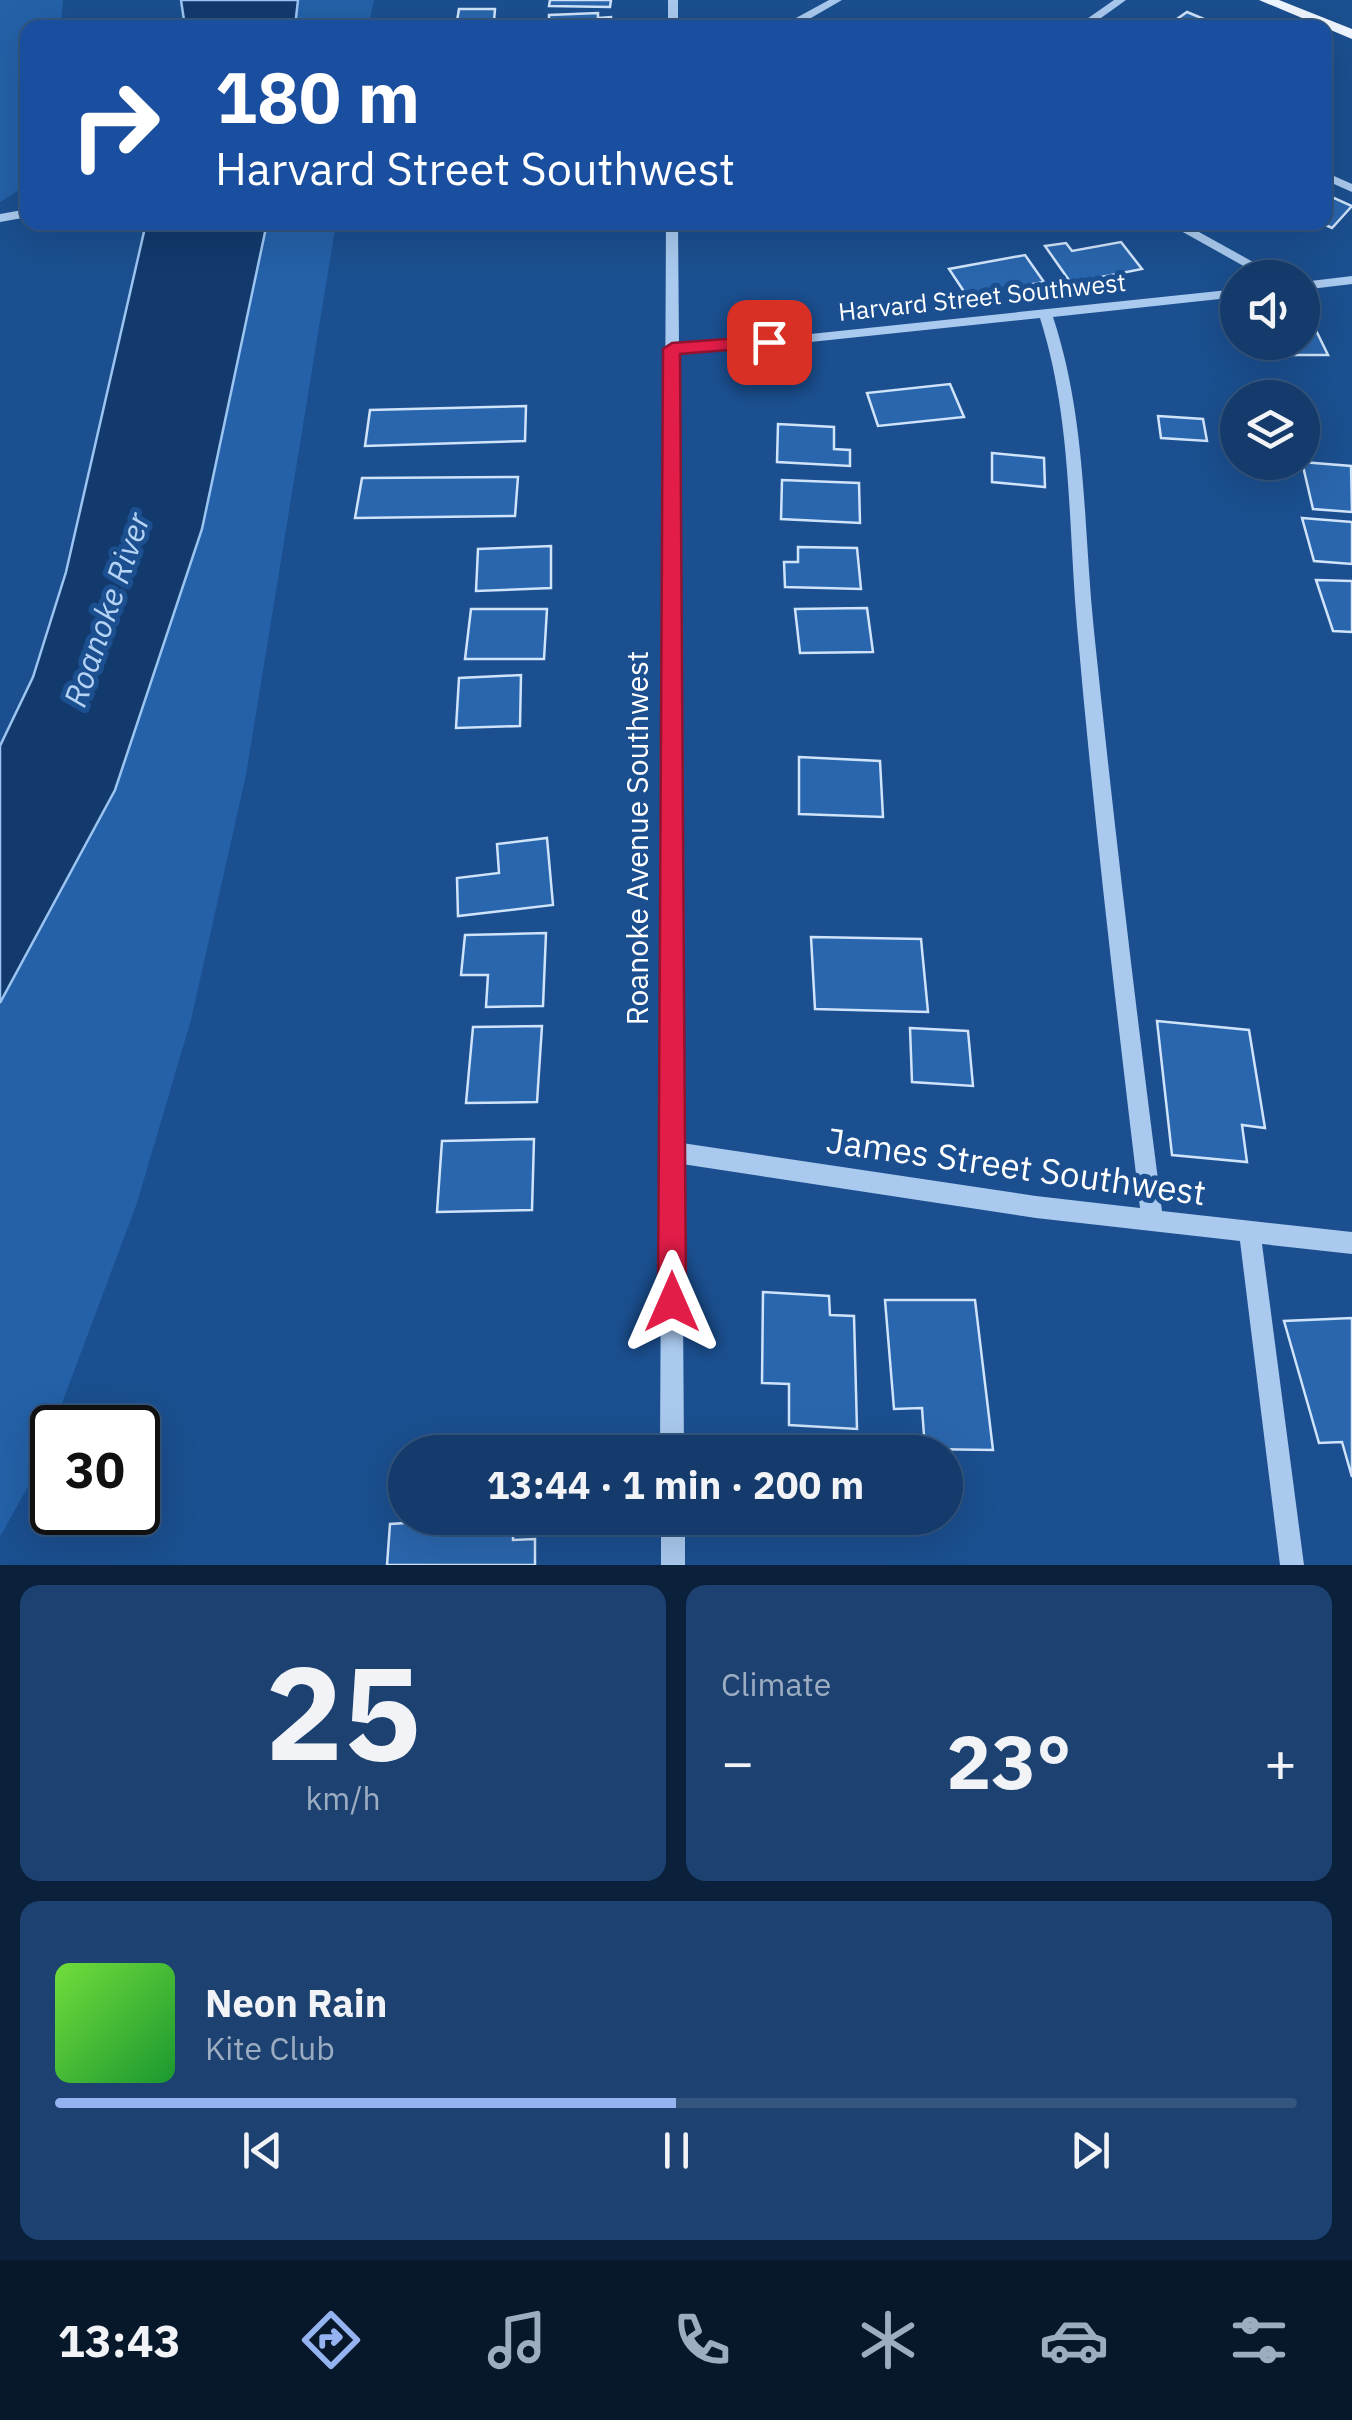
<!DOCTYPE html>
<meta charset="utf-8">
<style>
:root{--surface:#143b6b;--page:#1d4271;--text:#f1f3f6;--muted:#9dadc1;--line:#33557e;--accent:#95b2f1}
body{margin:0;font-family:"IBM Plex Sans",sans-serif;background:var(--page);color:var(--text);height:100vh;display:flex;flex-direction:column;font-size:38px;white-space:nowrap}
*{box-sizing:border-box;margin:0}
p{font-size:32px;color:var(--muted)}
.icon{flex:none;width:55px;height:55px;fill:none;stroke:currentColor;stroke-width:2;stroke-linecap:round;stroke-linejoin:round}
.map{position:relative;height:1565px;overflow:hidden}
.sheet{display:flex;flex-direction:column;gap:20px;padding:20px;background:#0b203b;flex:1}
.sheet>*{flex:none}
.guide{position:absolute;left:20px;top:20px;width:1312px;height:210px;border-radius:20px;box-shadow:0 10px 40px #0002,0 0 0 2px var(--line);background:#1a4fa0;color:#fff;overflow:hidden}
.fabs{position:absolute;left:1220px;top:260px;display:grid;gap:20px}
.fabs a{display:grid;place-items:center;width:100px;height:100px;border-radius:50%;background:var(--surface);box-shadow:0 10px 40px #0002,0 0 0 2px var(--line);font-size:50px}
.speed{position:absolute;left:30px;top:1405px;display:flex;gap:20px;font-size:50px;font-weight:700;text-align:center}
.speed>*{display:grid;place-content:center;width:130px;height:130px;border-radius:50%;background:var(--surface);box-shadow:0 10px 40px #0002,0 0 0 2px var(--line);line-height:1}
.speed .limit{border:5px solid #111;border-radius:15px;background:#fff;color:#111}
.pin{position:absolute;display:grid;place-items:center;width:85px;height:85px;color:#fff;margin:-42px;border-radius:20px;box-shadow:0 5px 15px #0006}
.me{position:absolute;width:110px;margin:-55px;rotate:0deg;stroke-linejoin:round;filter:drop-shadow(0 0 8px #0008)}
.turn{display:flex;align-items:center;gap:35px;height:210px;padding:0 30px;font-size:45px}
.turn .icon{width:130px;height:130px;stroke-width:2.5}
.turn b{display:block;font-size:70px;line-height:85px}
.big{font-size:75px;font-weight:700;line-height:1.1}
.sheet .card{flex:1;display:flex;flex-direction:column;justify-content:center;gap:15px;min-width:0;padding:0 35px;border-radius:20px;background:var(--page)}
.sheet .dial{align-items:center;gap:0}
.dial b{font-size:130px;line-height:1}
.song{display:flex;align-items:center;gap:30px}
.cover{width:120px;height:120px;border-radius:15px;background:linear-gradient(135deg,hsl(100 70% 55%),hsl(130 70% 35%))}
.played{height:10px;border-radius:5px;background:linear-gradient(90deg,var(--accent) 50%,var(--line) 50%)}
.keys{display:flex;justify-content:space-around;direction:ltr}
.heat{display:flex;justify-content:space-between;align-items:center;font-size:55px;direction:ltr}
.sheet .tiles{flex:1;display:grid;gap:20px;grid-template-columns:1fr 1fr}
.card:last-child{grid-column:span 2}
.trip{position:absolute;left:388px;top:1435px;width:575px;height:100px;border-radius:50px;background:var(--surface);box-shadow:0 10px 40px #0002,0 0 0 2px var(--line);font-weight:700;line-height:100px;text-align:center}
.menu{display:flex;height:160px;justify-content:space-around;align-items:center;background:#08182b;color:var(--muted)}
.menu .icon{width:70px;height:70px}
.menu .active{color:var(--accent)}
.menu b{font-size:45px;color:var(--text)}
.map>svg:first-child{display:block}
.green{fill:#2461a8}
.water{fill:#123a6d;stroke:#9cc4f0;stroke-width:2.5}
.building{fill:#2a66ad;stroke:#cfe3fa;stroke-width:2.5}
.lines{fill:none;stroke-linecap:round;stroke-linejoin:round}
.minor{fill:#a9c9ee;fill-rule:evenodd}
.major{fill:#f0f6ff;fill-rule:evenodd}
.route{fill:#e11d48;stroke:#92132f;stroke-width:2.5}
.labels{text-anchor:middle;stroke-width:10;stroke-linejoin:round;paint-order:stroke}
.far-street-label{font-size:25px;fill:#fff;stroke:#1b4f8f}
.street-label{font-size:30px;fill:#fff;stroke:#1b4f8f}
.water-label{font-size:32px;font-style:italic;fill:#b5d3f5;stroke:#1b4f8f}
.near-street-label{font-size:35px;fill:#fff;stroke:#1b4f8f}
</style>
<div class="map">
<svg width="1352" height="1565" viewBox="0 0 1352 1565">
<rect width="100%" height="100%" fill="#1b4f8f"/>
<g class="green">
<path d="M 0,0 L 63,0 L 61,27 L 28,28 L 27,185 L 0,202 Z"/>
<path d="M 298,0 L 374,0 L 368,27 L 295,28 Z"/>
<path d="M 267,223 L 336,223 L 246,775 L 191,1020 L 137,1203 L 37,1470 L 0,1537 L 0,1003 L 115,790 L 202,529 Z"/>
</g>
<g class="water">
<path d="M 181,0 L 298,0 L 295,27 L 185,27 Z"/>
<path d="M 146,223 L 267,223 L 202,529 L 115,790 L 0,1003 L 0,746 L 33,677 L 66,572 Z"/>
</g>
<g class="building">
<path d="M 550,0 L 611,0 L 610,7 L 549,6 Z"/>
<path d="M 459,9 L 495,9 L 494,21 L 457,21 Z"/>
<path d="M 1187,12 L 1211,22 L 1225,26 L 1177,28 L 1170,24 Z"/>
<path d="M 598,13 L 598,18 L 611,17 L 611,28 L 549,28 L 549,15 Z"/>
<path d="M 1325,194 L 1352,206 L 1332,228 L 1319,222 L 1325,222 Z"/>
<path d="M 1121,242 L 1142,269 L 1071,283 L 1045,246 L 1066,243 L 1072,251 Z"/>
<path d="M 1025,255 L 1044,282 L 967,296 L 949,269 Z"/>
<path d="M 1302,316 L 1309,316 L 1328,355 L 1283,355 L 1277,342 L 1302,342 Z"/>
<path d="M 950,384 L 964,417 L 878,426 L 867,393 Z"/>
<path d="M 526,406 L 525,441 L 365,446 L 370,410 Z"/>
<path d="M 1158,416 L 1203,419 L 1207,441 L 1161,438 Z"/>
<path d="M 778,424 L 834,427 L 834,449 L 850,450 L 850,466 L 777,462 Z"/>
<path d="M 992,453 L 1044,458 L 1045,487 L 992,482 Z"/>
<path d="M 1302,462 L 1351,466 L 1352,512 L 1313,509 Z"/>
<path d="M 518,477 L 515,516 L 355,518 L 362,478 Z"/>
<path d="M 782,480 L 859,483 L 860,523 L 781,519 Z"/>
<path d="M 1302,518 L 1352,522 L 1352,564 L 1314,561 Z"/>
<path d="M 551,546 L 551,588 L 476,591 L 478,549 Z"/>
<path d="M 798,547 L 857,548 L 861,589 L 785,587 L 784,562 L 798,562 Z"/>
<path d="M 1316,580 L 1352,581 L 1352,632 L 1333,631 Z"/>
<path d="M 867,608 L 873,652 L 800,653 L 795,609 Z"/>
<path d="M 471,609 L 547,609 L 544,659 L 465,659 Z"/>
<path d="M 521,675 L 520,726 L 456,728 L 459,678 Z"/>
<path d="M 799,757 L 880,761 L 883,817 L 799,814 Z"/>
<path d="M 547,838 L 553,905 L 458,916 L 457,878 L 499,873 L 497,844 Z"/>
<path d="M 546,933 L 543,1006 L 486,1007 L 488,975 L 461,975 L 465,935 Z"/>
<path d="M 811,937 L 921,939 L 928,1012 L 815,1009 Z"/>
<path d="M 1157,1021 L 1249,1030 L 1265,1128 L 1242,1125 L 1247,1162 L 1172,1155 Z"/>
<path d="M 542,1026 L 537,1102 L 466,1103 L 473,1027 Z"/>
<path d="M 910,1028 L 968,1031 L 973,1086 L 912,1082 Z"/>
<path d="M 534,1139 L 532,1210 L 437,1212 L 442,1141 Z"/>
<path d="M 763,1292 L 829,1296 L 830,1315 L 854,1316 L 857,1429 L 789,1425 L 789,1384 L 762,1383 Z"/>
<path d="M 885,1300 L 975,1300 L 993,1450 L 925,1449 L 922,1408 L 894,1409 Z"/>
<path d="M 1352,1318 L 1352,1477 L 1342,1442 L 1319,1443 L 1284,1321 Z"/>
<path d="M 423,1518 L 513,1518 L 513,1540 L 535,1539 L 535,1565 L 387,1565 L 390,1524 L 423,1522 Z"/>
</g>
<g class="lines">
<g class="minor">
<rect x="668" y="0" width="10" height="28"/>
<path d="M 829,0 L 842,0 L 804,22 L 801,28 L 790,28 L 796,18 Z"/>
<path d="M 1114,0 L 1126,0 L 1087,28 L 1074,28 Z"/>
<path d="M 1325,172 L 1352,184 L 1352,192 L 1325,180 Z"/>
<path d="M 28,209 L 28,217 L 0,222 L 0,214 Z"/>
<path d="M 666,222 L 678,222 L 679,344 L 801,335 L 1238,289 L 1238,297 L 1053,317 C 1087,420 1083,525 1094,631 C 1114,825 1137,1018 1162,1211 L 1352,1232 L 1352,1254 L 1262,1244 L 1304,1565 L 1280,1565 L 1240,1241 L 1036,1218 L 682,1164 L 684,1452 L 660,1452 ZM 1040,318 C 1072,419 1068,522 1077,626 C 1094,821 1117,1015 1140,1208 L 1036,1196 L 682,1143 L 679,353 L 801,343 Z"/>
<path d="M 1165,222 L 1181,222 L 1282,278 L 1265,278 Z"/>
<path d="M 1352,276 L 1352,284 L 1302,290 L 1302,282 Z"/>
<rect x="661" y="1518" width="24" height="47"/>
</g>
<path class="major" d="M 1259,0 L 1279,0 L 1352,29 L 1352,39 Z"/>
</g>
<path class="route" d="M 769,336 L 777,342 L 775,346 L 680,354 L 686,1302 L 682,1312 L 672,1317 L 662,1312 L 658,1302 L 663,349 L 672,343 Z"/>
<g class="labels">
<g class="far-street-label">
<text transform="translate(982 297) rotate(-6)" y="9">Harvard Street Southwest</text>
</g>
<g class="street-label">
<text transform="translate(638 838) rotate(-90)" y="10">Roanoke Avenue Southwest</text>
</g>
<g class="water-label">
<text transform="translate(107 610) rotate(-71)" y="11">Roanoke River</text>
</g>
<g class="near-street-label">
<text transform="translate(1016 1167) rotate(8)" y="12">James Street Southwest</text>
</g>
</g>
</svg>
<div class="fabs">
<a><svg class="icon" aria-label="sound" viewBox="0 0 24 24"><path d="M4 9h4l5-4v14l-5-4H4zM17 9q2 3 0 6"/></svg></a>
<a><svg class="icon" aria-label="layers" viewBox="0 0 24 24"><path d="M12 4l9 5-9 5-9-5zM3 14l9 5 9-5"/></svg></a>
</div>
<div class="speed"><div class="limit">30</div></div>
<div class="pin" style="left:769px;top:342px;background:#d93025"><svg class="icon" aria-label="arrive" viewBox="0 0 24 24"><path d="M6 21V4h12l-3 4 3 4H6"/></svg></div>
<svg class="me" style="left:672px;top:1302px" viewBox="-20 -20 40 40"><path d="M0-17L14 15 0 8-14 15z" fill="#e11d48" stroke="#fff" stroke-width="4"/></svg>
<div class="trip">13:44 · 1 min · 200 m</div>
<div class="guide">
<div class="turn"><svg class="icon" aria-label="right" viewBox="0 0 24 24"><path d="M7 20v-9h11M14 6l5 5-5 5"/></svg><div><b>180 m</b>Harvard Street Southwest</div></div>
</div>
</div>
<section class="sheet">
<div class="tiles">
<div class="card dial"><b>25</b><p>km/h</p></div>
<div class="card"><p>Climate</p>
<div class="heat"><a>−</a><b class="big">23°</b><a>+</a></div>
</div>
<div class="card">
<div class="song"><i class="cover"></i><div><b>Neon Rain</b><p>Kite Club</p></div></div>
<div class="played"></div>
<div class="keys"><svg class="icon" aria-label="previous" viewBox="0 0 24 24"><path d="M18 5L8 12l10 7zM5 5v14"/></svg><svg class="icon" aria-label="pause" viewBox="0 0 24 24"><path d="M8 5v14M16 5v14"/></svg><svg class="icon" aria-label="next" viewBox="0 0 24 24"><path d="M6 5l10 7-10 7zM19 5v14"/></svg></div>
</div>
</div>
</section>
<nav class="menu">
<b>13:43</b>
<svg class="icon active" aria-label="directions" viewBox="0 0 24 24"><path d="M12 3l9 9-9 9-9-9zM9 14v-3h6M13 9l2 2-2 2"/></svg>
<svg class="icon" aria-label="music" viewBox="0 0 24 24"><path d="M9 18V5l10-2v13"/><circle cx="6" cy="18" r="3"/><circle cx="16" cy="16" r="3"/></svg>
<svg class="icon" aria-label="phone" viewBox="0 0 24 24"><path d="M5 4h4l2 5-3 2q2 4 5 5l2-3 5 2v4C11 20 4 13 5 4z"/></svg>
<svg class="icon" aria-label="climate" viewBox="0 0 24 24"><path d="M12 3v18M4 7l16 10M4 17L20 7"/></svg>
<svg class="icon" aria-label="car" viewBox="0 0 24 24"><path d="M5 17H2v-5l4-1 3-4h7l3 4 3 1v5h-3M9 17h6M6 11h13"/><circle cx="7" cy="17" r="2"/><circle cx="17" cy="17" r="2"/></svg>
<svg class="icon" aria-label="filters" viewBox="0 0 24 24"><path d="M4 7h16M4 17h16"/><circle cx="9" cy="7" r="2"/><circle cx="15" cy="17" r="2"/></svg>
</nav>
